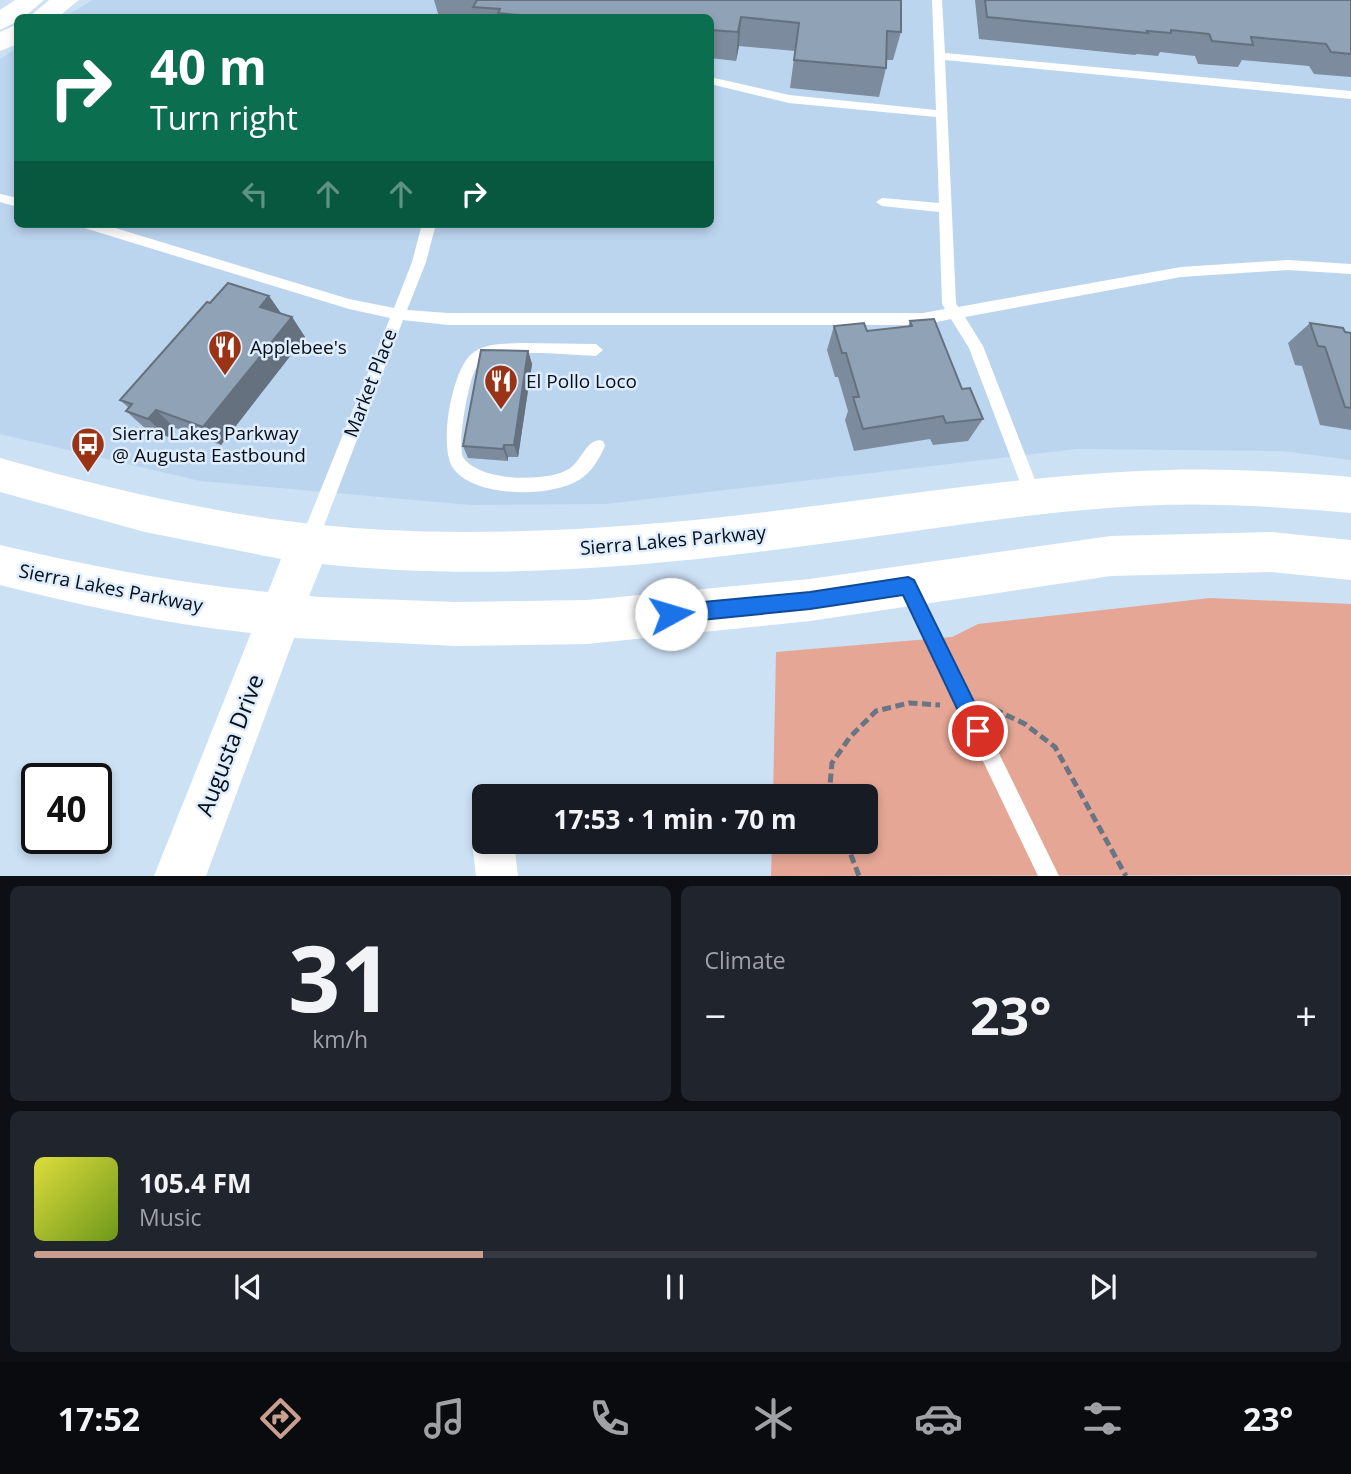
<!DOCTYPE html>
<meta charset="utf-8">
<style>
:root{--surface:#171b24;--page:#20242c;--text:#f1f3f6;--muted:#9ea1a6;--line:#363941;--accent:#ca9d91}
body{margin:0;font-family:"Open Sans",sans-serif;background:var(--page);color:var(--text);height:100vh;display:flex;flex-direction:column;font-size:26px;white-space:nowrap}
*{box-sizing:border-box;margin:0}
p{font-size:23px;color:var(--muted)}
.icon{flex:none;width:38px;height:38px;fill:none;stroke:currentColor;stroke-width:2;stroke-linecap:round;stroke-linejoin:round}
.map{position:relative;height:876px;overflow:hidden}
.sheet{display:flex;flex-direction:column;gap:10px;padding:10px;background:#0d0f14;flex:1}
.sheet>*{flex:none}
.top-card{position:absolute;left:14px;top:14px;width:700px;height:214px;border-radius:10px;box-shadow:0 4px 10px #0003;background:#0b6e4f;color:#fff;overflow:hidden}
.speed{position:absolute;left:21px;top:763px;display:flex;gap:14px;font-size:35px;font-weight:700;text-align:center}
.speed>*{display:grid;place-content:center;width:91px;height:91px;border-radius:50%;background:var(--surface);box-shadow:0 4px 10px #0003;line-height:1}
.speed .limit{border:4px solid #111;border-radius:10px;background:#fff;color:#111}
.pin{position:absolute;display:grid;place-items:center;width:60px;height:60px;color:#fff;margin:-30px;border:4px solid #fff;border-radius:50%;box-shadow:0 2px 7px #0007}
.me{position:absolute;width:77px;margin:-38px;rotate:84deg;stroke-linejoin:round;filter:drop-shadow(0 0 5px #0008)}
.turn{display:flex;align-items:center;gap:24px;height:147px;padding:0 21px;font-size:32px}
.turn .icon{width:91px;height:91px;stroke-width:2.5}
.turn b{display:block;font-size:49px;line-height:60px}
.lanes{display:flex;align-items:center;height:66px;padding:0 21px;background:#0003;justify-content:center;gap:35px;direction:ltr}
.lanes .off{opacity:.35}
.big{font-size:52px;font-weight:700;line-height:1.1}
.sheet .tile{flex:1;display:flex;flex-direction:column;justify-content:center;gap:10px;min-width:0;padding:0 24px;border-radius:10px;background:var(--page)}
.sheet .dial{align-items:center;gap:0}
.dial b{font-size:91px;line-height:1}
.song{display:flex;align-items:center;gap:21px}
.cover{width:84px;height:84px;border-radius:10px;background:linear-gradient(135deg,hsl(60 70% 55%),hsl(80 70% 35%))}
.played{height:7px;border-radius:4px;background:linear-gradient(90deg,var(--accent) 35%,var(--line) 35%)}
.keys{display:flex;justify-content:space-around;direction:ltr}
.heat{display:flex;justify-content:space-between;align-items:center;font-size:38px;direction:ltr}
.sheet .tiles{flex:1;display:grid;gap:10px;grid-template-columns:1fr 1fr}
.tile:last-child{grid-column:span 2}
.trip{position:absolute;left:472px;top:784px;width:406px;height:70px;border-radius:10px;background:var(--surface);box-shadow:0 4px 10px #0003;font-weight:700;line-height:70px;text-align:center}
.tab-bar{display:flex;height:112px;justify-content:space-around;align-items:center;background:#090b0e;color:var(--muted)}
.tab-bar .icon{width:49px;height:49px}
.tab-bar .on{color:var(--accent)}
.tab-bar b{font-size:32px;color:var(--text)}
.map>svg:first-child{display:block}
.built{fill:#bcd5ef}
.green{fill:#e5a695}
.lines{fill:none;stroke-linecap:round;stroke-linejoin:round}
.path{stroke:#697583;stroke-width:5;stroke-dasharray:9 4.5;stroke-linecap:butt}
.service{fill:#fff;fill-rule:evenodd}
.minor{fill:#fff;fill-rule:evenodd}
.tertiary{fill:#fff;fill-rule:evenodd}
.primary{fill:#fff;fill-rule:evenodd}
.motorway{fill:#fff;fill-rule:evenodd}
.wall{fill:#7c8b9d}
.shaded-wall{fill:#65717f}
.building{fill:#90a2b6;stroke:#65717f;stroke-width:2}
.route{fill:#1a73e8;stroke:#114b97;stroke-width:2}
.labels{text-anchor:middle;stroke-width:5;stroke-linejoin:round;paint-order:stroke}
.poi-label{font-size:19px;fill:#080e15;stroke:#ddedfe;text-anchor:start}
.street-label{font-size:19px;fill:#080e15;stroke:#ddedfe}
.near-street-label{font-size:23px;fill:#080e15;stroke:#ddedfe}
</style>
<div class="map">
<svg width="1351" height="876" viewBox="0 0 1351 876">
<rect width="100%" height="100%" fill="#cde1f5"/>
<path class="built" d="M 92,0 L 1351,0 L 1351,460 L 1282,451 L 1077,449 L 606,504 L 470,505 L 200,481 L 0,434 L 0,59 L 17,48 L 18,224 L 710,224 L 710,18 L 65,17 Z"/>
<path class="green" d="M 1210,598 L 1351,604 L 1351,875 L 771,876 L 772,842 L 866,842 L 866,796 L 773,796 L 776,652 L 952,637 L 978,624 Z"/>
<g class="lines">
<g class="path">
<path d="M 994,709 L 1025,724 L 1055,747 L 1126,876"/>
<path d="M 829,796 L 832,763 L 850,737 L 876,711 L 909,703 L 940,705"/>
<path d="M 846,842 L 859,876"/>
</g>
<g class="service">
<path d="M 932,0 L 942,0 L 945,53 L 1351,91 L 1351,99 L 945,60 L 956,303 L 958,307 L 1181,267 L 1288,260 L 1351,264 L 1351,274 L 1288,270 L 1181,277 L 965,317 L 983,346 L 1042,498 L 1040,503 L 1034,505 L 1028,503 L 1026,498 L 969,348 L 951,319 L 923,325 L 448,325 L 403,320 L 318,541 L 315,547 L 309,549 L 303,547 L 300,541 L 390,318 L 349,309 L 81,227 L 79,224 L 102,224 L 349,299 L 394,308 L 412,262 L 422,224 L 436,224 L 426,262 L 407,310 L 448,313 L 923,313 L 945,309 L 942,304 L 939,212 L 882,206 L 876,202 L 882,198 L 939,203 L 936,117 L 789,103 L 710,84 L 710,77 L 789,95 L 936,110 Z"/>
<path d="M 0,194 L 18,198 L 18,207 L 0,202 Z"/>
<path d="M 521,343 L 596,344 L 603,350 L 596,356 C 568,355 514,349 489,358 C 482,360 477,366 474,372 C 468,387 457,443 463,457 C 467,463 473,467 480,470 C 500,480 549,481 569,469 C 581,462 588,436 603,441 L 605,446 C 599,459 592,472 579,480 C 550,498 474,498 453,468 C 438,447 452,366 474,352 C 487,343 506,344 521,343 Z"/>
<path d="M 909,580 L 915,582 L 1059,876 L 1038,876 L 903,594 L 900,588 L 903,582 Z"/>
</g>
<path class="minor" d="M 485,825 L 485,842 L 514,842 L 518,876 L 476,876 L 472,842 L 478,827 Z"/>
<path class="tertiary" d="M 0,458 C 94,485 190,508 287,521 C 401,536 520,534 635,525 C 804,513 970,479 1139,471 C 1210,467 1281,471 1351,477 L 1351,513 C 1281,507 1210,502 1139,506 C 1025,512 911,533 797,547 C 640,568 479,581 322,564 L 309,596 L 319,597 L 456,602 L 587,600 L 810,579 L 1111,536 L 1271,532 L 1351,540 L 1351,580 L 1271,572 L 1111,576 L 810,621 L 587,644 L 456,646 L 294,638 L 206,876 L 154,876 L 251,633 C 166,624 83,606 0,585 L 0,545 C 88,566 177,583 268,592 L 281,559 L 145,532 L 0,492 Z"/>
<path class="primary" d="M 15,0 L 44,0 L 23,18 L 18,18 L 18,21 L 0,30 L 0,10 Z"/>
<g class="motorway">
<path d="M 49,0 L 79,0 L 57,18 L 28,18 Z"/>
<path d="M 18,24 L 18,44 L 0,51 L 0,32 Z"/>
</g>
</g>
<g class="wall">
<path d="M 434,0 L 901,0 L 901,32 L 893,60 L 886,60 L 886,68 L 879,97 L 790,88 L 795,51 L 739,46 L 736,61 L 710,58 L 710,18 L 444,18 L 439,17 Z"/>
<path d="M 975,0 L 1351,0 L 1351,77 L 1314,74 L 1309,66 L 1242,60 L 1238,67 L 1198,64 L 1195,56 L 1160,52 L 1158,56 L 1137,54 L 1135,55 L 979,39 Z"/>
<path d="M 269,296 L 281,314 L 292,317 L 305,337 L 221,445 L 175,428 L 168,437 L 146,429 L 126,411 L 129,408 L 120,400 L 210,303 Z"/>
<path d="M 910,321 L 962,389 L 983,419 L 968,441 L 933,445 L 930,439 L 854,451 L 845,420 L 848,411 L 838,377 L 835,377 L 827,350 L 834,326 L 867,331 L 908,327 Z"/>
<path d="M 1310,323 L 1351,333 L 1351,430 L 1320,425 L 1302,366 L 1295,365 L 1288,343 Z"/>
<path d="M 528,351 L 532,364 L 518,457 L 508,457 L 508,461 L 468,458 L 463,446 Z"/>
</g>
<g class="shaded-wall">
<path d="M 741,17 L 739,46 L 736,61 L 738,32 Z"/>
<path d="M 269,296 L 283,316 L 260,307 Z"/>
<path d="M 292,317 L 305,337 L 221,445 L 203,427 Z"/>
<path d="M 528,351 L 532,364 L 518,457 L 514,445 Z"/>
<path d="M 156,410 L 175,428 L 168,437 L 148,419 Z"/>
<path d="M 504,445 L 508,457 L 508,461 L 503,449 Z"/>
</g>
<g class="building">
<path d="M 477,0 L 901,0 L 901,32 L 887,31 L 886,68 L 794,60 L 799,23 L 741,17 L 738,32 L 710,30 L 710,18 L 545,18 L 498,13 L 500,9 L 473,7 Z"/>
<path d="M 985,0 L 1351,0 L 1351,54 L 1331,52 L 1326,44 L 1251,37 L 1253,45 L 1212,41 L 1209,34 L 1171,30 L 1171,33 L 1147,31 L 1148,33 L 987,17 Z"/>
<path d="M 228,283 L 269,296 L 260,307 L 292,317 L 203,427 L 156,410 L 148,419 L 126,411 L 132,404 L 120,400 L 207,302 L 210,303 Z"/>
<path d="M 934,319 L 962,389 L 970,388 L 983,419 L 946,423 L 943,416 L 863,429 L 853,397 L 859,397 L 846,353 L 842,353 L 834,326 L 864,323 L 867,331 L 912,326 L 910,321 Z"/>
<path d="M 1310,323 L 1343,328 L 1345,332 L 1351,333 L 1351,408 L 1345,407 L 1325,347 L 1318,346 Z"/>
<path d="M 481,350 L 528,351 L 514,445 L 504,445 L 503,449 L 463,446 Z"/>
</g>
<path class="route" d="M 908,577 L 914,580 L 985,724 L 988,731 L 985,738 L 978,741 L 971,738 L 903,595 L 810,609 L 671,623 L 664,620 L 662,614 L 664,607 L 671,605 L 810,592 Z"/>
<defs>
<g id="restaurant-pin" transform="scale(1.75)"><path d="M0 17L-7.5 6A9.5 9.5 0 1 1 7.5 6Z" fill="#9b3316" stroke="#ddedfe"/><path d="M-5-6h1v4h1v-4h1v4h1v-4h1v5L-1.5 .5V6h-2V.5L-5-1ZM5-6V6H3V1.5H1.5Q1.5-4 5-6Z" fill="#fff"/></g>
<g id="bus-pin" transform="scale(1.75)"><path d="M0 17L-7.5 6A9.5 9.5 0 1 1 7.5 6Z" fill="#9b3316" stroke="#ddedfe"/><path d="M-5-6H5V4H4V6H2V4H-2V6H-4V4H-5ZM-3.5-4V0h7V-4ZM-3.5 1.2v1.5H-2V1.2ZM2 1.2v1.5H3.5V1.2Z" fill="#fff"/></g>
</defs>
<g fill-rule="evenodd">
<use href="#restaurant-pin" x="225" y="347"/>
<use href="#restaurant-pin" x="501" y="381"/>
<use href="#bus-pin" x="88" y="444"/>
</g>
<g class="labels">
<g class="poi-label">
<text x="250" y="354">Applebee's</text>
<text x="526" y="388">El Pollo Loco</text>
<text x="112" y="440">Sierra Lakes Parkway<tspan x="112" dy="22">@ Augusta Eastbound</tspan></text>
</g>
<g class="street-label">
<text transform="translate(370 383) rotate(-69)" y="7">Market Place</text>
<text transform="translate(673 540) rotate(-5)" y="7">Sierra Lakes Parkway</text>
<text transform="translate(111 588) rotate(11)" y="7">Sierra Lakes Parkway</text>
</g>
<g class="near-street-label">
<text transform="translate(230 745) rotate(-69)" y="8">Augusta Drive</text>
</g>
</g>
</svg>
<div class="speed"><div class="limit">40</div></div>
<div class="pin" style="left:978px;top:731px;background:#d93025"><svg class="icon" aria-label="arrive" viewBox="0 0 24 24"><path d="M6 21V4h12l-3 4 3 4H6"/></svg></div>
<svg class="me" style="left:671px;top:614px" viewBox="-20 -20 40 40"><circle r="19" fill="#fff"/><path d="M0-13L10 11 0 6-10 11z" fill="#1a73e8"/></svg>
<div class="trip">17:53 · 1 min · 70 m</div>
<div class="top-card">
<div class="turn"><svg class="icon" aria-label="right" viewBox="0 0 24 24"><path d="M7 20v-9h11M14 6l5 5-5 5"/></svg><div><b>40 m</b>Turn right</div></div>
<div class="lanes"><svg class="icon off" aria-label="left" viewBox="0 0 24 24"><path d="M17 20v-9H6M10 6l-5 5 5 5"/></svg><svg class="icon off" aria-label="ahead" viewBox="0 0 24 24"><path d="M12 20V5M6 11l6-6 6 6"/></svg><svg class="icon off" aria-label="ahead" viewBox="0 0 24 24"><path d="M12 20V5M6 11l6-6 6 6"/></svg><svg class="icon" aria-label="right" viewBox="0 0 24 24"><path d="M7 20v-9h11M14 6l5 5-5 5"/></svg></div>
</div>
</div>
<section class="sheet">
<div class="tiles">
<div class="tile dial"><b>31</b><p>km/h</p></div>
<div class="tile"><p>Climate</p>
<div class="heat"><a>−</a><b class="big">23°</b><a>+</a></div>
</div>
<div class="tile">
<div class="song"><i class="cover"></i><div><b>105.4 FM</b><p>Music</p></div></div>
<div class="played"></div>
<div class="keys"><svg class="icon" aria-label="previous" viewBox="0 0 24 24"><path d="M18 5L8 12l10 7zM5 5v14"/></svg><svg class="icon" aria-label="pause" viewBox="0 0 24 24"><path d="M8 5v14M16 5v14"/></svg><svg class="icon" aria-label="next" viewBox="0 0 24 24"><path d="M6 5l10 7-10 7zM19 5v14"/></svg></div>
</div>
</div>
</section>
<nav class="tab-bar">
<b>17:52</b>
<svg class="icon on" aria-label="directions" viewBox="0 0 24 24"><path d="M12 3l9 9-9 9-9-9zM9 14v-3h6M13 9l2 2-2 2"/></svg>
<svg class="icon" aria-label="music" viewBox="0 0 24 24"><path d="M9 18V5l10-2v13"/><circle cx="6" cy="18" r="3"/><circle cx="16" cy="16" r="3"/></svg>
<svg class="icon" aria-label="phone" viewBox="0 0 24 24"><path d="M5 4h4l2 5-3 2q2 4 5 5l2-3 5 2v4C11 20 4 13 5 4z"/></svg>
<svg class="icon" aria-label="climate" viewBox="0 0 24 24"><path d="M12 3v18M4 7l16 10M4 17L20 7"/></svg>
<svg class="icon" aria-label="car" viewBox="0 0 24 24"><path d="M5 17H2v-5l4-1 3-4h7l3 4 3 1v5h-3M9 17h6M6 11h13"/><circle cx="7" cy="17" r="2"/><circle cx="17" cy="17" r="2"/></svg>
<svg class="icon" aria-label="filters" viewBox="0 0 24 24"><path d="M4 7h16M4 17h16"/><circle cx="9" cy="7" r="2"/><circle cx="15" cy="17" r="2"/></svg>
<b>23°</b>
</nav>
